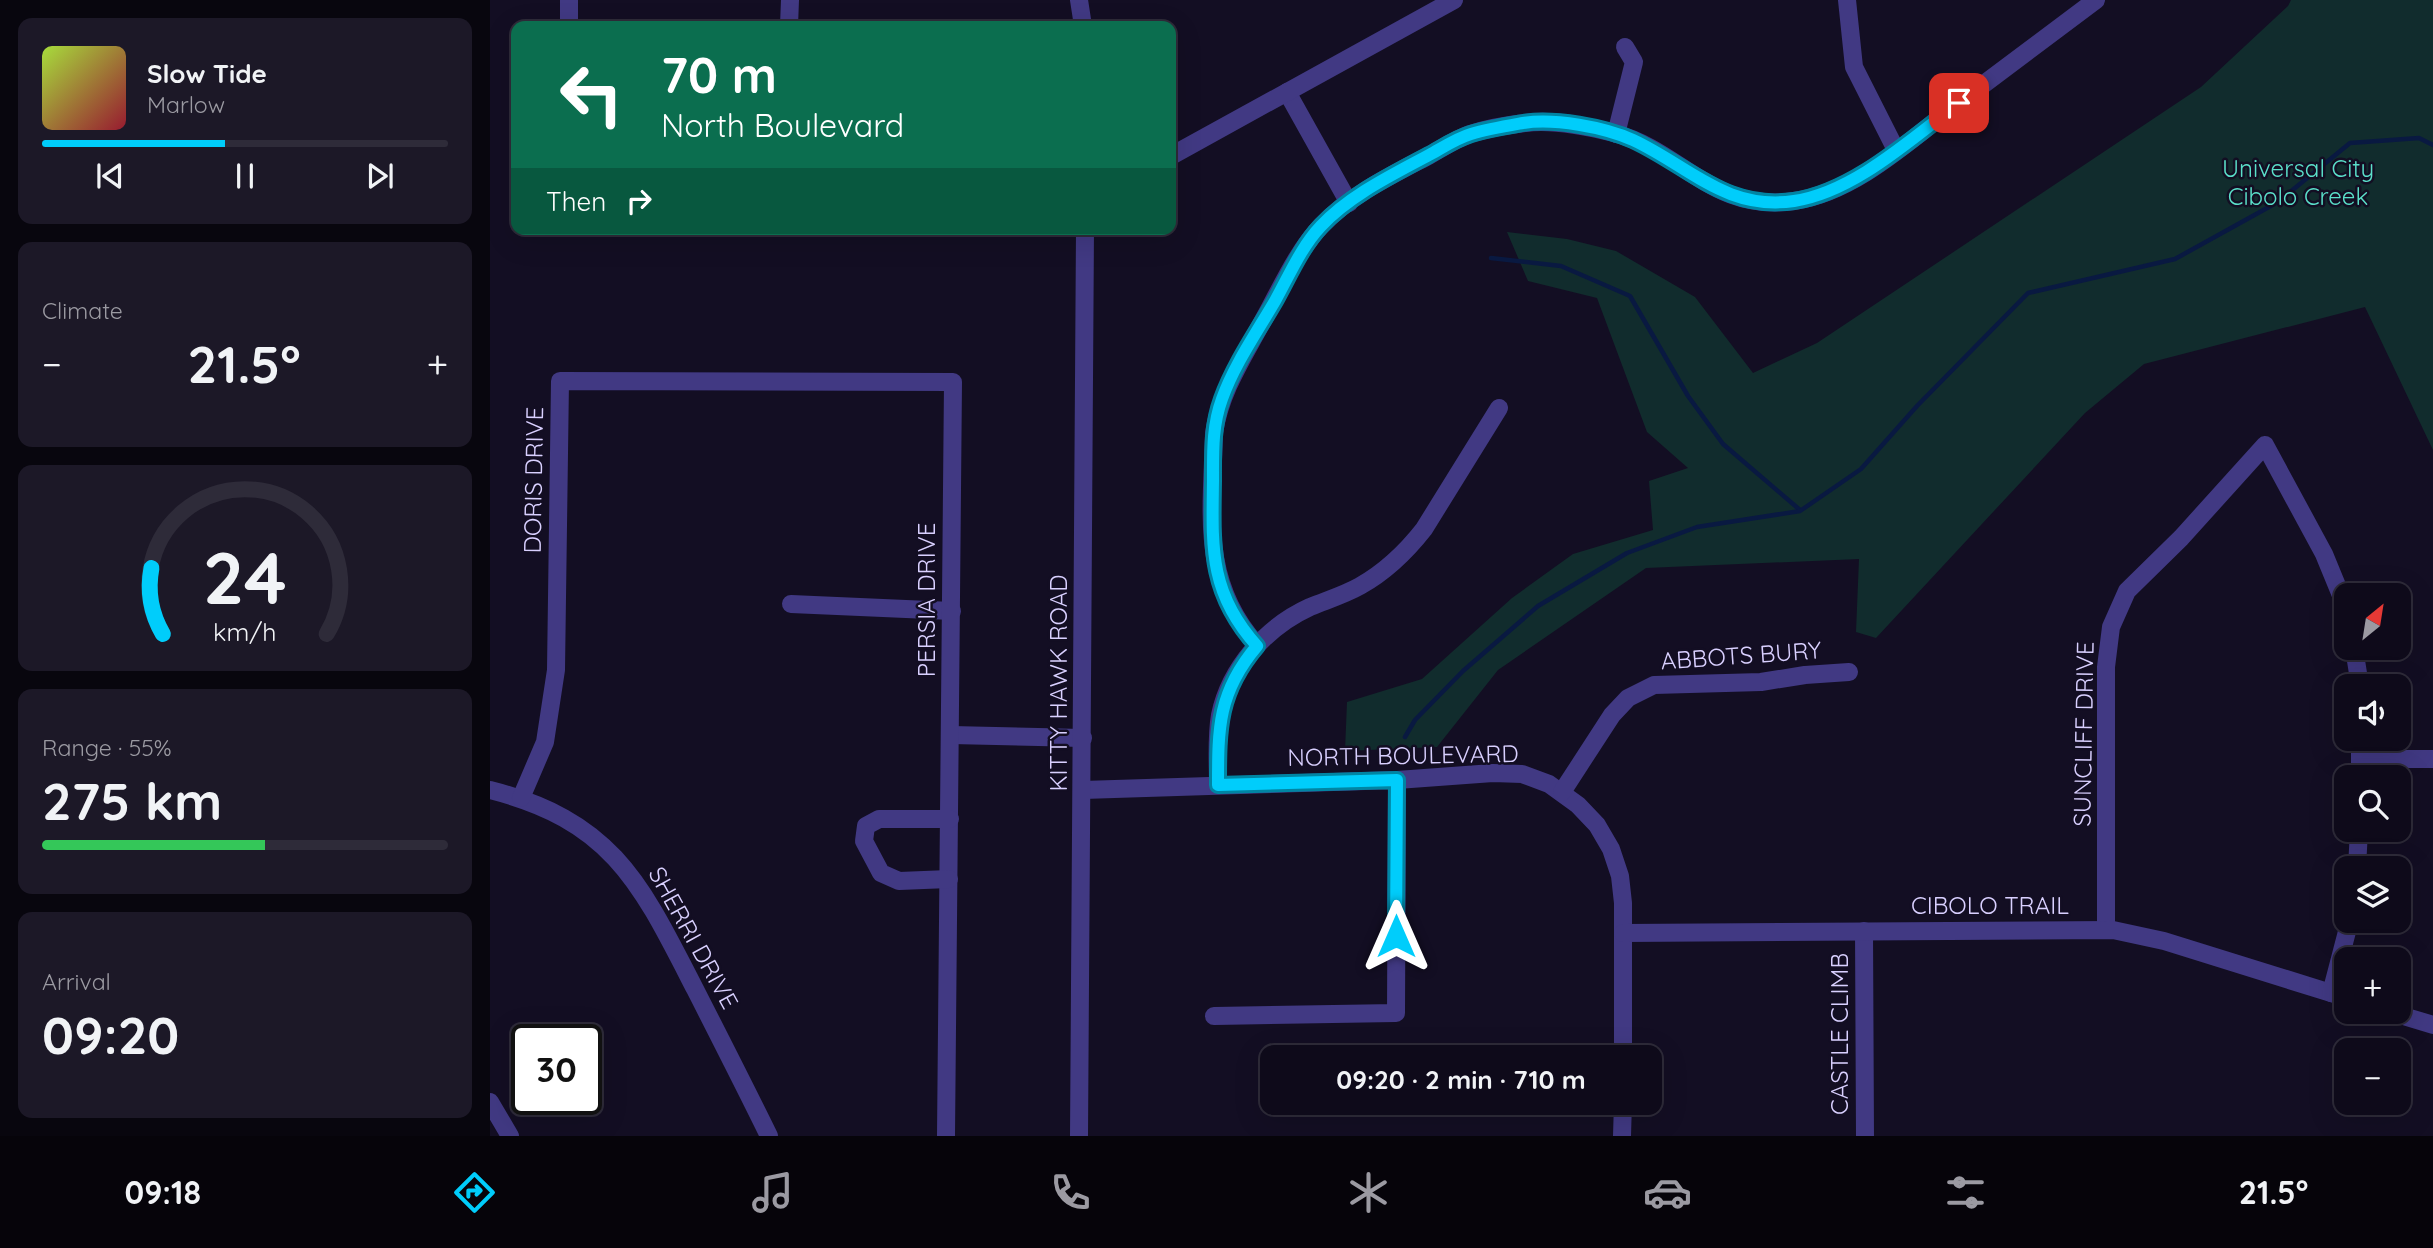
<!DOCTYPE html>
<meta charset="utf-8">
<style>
:root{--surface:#0e0a1a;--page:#1c1827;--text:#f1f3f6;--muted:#9b9aa2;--line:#2e2b39;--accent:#00cdfb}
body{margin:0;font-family:Quicksand,sans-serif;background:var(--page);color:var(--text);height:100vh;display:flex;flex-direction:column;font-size:26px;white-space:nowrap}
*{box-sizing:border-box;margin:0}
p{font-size:23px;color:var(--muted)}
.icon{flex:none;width:38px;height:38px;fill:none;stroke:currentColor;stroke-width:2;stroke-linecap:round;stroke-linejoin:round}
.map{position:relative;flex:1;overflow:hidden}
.drawer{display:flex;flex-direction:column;gap:18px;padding:18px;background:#08060e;width:490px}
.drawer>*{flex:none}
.guide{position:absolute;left:21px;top:21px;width:665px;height:214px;border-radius:14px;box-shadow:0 7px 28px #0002,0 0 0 2px var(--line);background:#0b6e4f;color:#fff;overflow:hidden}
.needle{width:46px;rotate:30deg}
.controls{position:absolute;left:1844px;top:583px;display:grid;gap:14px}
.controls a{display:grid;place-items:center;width:77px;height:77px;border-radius:14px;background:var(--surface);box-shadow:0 7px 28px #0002,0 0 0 2px var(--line);font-size:35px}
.speed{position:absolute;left:21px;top:1024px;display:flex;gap:14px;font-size:35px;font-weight:700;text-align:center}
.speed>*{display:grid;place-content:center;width:91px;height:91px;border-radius:50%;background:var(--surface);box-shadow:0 7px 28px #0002,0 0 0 2px var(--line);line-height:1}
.speed .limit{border:4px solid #111;border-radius:10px;background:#fff;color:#111}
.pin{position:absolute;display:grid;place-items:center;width:60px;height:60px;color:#fff;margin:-30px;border-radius:14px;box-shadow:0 4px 10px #0006}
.me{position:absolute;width:77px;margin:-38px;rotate:0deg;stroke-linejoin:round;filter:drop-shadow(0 0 5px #0008)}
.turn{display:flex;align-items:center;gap:24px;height:147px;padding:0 35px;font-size:32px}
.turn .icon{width:91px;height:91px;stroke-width:2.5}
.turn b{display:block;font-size:49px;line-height:60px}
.then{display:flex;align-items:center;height:66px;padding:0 35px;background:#0003;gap:14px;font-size:26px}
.big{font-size:52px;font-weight:800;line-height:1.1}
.drawer .widget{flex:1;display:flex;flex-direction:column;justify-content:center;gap:10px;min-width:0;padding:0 24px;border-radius:14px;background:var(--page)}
.drawer .dial{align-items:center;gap:0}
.dial svg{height:182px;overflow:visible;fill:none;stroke:var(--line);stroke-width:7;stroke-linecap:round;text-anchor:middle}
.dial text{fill:var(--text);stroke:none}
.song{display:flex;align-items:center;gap:21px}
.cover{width:84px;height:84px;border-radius:10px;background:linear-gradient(135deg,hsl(80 70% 55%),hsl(350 70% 35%))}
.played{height:7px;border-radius:4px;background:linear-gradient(90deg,var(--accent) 45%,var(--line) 45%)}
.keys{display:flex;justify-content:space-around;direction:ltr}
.heat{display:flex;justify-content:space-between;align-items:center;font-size:38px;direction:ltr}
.charge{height:10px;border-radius:5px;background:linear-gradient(90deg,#34c759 55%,var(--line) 0)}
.trip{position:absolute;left:770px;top:1045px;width:402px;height:70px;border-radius:14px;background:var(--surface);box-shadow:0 7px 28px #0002,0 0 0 2px var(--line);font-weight:800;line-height:70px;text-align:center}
.menu{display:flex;height:112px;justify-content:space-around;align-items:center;background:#06040a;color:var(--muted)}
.menu .icon{width:49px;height:49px}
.menu .selected{color:var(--accent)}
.menu b{font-size:32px;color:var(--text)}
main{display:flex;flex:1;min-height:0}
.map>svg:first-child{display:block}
.green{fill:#112c2d}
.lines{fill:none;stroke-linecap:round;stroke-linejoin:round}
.stream{stroke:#091941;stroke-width:4.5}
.minor{stroke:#413983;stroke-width:18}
.route-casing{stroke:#0085a3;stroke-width:18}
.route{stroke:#00cdfb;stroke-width:12}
.labels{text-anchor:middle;stroke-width:5;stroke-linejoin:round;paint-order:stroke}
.park-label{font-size:24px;fill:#5be0ca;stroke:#130e23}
.street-label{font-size:24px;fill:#d9d0ff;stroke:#130e23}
</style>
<main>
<section class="drawer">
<div class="widget">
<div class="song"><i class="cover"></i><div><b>Slow Tide</b><p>Marlow</p></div></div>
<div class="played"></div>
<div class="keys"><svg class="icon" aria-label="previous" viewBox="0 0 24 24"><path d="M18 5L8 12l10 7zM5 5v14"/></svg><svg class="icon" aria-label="pause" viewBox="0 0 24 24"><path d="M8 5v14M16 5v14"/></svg><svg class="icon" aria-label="next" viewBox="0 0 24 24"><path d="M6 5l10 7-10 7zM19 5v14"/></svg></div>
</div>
<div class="widget"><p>Climate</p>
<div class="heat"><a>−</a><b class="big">21.5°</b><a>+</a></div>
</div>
<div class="widget dial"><svg viewBox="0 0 100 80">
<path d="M14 69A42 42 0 1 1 86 69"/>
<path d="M14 69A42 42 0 0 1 9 40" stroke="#00cdfb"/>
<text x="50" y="56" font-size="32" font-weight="700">24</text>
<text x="50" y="72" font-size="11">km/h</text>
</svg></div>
<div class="widget"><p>Range · 55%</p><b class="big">275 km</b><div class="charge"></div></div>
<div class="widget"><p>Arrival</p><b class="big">09:20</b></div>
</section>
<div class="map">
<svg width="1943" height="1136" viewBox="0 0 1943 1136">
<rect width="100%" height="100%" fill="#130e23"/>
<path class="green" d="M 1801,0 L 1943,0 L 1943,450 L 1875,307 L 1654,364 L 1595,413 L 1386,638 L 1366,632 L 1369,559 L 1156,568 L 1008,670 L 947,747 L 855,751 L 857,702 L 932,679 L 1022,598 L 1083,554 L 1163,530 L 1159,481 L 1198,468 L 1157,432 L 1107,298 L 1038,281 L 1017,232 L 1077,239 L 1126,251 L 1205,297 L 1263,373 L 1327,343 L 1711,87 L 1798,6 Z"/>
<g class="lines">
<g class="stream">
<path d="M 1001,258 L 1071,266 L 1140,296 L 1198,396 L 1233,444 L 1310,510"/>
<path d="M 915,737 L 925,720 L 973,671 L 1048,606 L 1137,553 L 1207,527 L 1310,511 L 1371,469 L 1427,406 L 1538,293 L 1685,259 L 1788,202 L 1860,143 L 1929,138 L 1943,145"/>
</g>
<g class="minor">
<path d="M 589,0 L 593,26"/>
<path d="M 1357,0 L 1364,67 L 1406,150"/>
<path d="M 79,26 L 79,0"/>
<path d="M 299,26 L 300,0"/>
<path d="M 797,92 L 859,203"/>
<path d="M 1126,134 L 1144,62 L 1135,47"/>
<path d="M 681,156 L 964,0"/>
<path d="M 301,604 L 462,611"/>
<path d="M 767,645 C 710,582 722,512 724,433 C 730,393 751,361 770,326 C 789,293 805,253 832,225 C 862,194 902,175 940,155 C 952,148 966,139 980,134 C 996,129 1017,125 1035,123 C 1063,119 1096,126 1124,133 C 1192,151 1222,213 1304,201 C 1364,193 1419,141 1466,105 C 1513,70 1559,35 1606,0"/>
<path d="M 1864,648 L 1870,686"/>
<path d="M 461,735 L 593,738"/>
<path d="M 1870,759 L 1943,759"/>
<path d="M 1870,777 L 1870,738"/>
<path d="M 728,785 C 728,762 726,738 730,715 C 740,668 776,627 820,607 C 837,600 854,595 870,586 C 895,572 916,552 934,529 L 1009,408"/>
<path d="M 0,790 C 123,821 151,884 205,989 C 230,1038 255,1087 279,1136"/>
<path d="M 593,790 L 907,780 L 1003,773 L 1032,774 L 1059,784 L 1088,805 L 1107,825 L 1121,849 L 1130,876 L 1133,903 L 1133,1057"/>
<path d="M 1072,792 L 1122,715 L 1138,698 L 1164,685 L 1271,682 L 1315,675 L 1359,672"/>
<path d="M 31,798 L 55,742 L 66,670 L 70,381 L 463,382 L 456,1136"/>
<path d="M 1867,868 L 1869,830"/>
<path d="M 459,879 L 409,881 L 391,873 L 374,841 L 376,826 L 389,819 L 460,819"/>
<path d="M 1616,930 L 1616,667 L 1621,627 L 1637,591 L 1691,538 L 1775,445 L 1834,554 L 1857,610"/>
<path d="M 1374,931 L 1375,1136"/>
<path d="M 1133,933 L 1623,930 L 1674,941 L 1857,998"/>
<path d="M 1841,993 L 1860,920"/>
<path d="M 1900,1012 L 1943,1025"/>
<path d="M 724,1016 L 906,1013 L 907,780"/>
<path d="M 0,1102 L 20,1136"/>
<path d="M 589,1136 L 595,229"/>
<path d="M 1132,1136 L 1133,1102"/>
</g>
</g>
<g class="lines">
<g class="route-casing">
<path id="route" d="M 906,936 L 907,780 L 728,785 C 728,728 728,692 767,646 C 719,593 722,547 723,481 C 723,453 722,426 732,399 C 744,365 767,332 785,301 C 799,276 811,247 831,226 C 860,195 902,175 939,155 C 952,148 967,138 981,134 C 998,129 1016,126 1033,123 C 1064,118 1114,127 1143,140 C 1199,166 1236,211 1304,201 C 1364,192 1421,139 1469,103"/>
</g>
<use href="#route" class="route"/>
</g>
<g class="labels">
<g class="park-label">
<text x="1808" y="177">Universal City<tspan x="1808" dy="28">Cibolo Creek</tspan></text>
</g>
<g class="street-label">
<text transform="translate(44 480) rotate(-89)" y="8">DORIS DRIVE</text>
<text transform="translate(437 600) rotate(-90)" y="8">PERSIA DRIVE</text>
<text transform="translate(1251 656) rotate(-4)" y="8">ABBOTS BURY</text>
<text transform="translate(569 683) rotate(-90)" y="8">KITTY HAWK ROAD</text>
<text transform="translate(1594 734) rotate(-89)" y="8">SUNCLIFF DRIVE</text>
<text transform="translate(913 756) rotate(-1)" y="8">NORTH BOULEVARD</text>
<text x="1500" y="914">CIBOLO TRAIL</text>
<text transform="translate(203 938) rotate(61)" y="8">SHERRI DRIVE</text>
<text transform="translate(1350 1034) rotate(-90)" y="8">CASTLE CLIMB</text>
</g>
</g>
</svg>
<div class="controls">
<a><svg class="needle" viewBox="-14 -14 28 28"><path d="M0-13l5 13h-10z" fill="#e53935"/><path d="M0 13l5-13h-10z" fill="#9b9aa2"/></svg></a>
<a><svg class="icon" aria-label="sound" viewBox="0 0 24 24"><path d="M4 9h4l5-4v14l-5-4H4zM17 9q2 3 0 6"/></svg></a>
<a><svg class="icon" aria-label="search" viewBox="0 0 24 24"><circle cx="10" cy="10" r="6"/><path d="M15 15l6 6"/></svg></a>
<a><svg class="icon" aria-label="layers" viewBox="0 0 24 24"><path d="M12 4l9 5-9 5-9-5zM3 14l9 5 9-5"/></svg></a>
<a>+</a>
<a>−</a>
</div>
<div class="speed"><div class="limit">30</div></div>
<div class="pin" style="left:1469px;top:103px;background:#d93025"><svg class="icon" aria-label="arrive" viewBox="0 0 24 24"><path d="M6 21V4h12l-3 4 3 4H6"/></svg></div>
<svg class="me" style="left:906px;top:936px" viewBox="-20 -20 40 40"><path d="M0-17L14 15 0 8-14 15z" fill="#00cdfb" stroke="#fff" stroke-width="4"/></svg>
<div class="trip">09:20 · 2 min · 710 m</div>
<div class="guide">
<div class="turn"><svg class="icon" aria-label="left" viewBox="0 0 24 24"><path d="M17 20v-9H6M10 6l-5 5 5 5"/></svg><div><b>70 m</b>North Boulevard</div></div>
<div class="then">Then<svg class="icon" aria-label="right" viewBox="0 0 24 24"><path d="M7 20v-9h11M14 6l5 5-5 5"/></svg></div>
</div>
</div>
</main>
<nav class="menu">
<b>09:18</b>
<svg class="icon selected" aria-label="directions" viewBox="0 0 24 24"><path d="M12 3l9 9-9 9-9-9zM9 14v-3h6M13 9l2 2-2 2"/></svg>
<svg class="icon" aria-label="music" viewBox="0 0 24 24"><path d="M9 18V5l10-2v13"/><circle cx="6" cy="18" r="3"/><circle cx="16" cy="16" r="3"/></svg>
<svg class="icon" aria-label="phone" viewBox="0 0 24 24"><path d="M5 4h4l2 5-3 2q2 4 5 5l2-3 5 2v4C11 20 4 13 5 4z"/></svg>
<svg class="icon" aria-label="climate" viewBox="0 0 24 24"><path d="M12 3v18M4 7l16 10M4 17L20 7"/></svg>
<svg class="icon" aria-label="car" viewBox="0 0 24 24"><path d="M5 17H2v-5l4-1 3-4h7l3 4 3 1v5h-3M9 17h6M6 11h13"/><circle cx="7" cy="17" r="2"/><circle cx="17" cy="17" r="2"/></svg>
<svg class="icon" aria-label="filters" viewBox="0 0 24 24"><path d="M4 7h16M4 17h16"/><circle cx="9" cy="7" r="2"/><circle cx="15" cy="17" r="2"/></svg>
<b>21.5°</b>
</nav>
